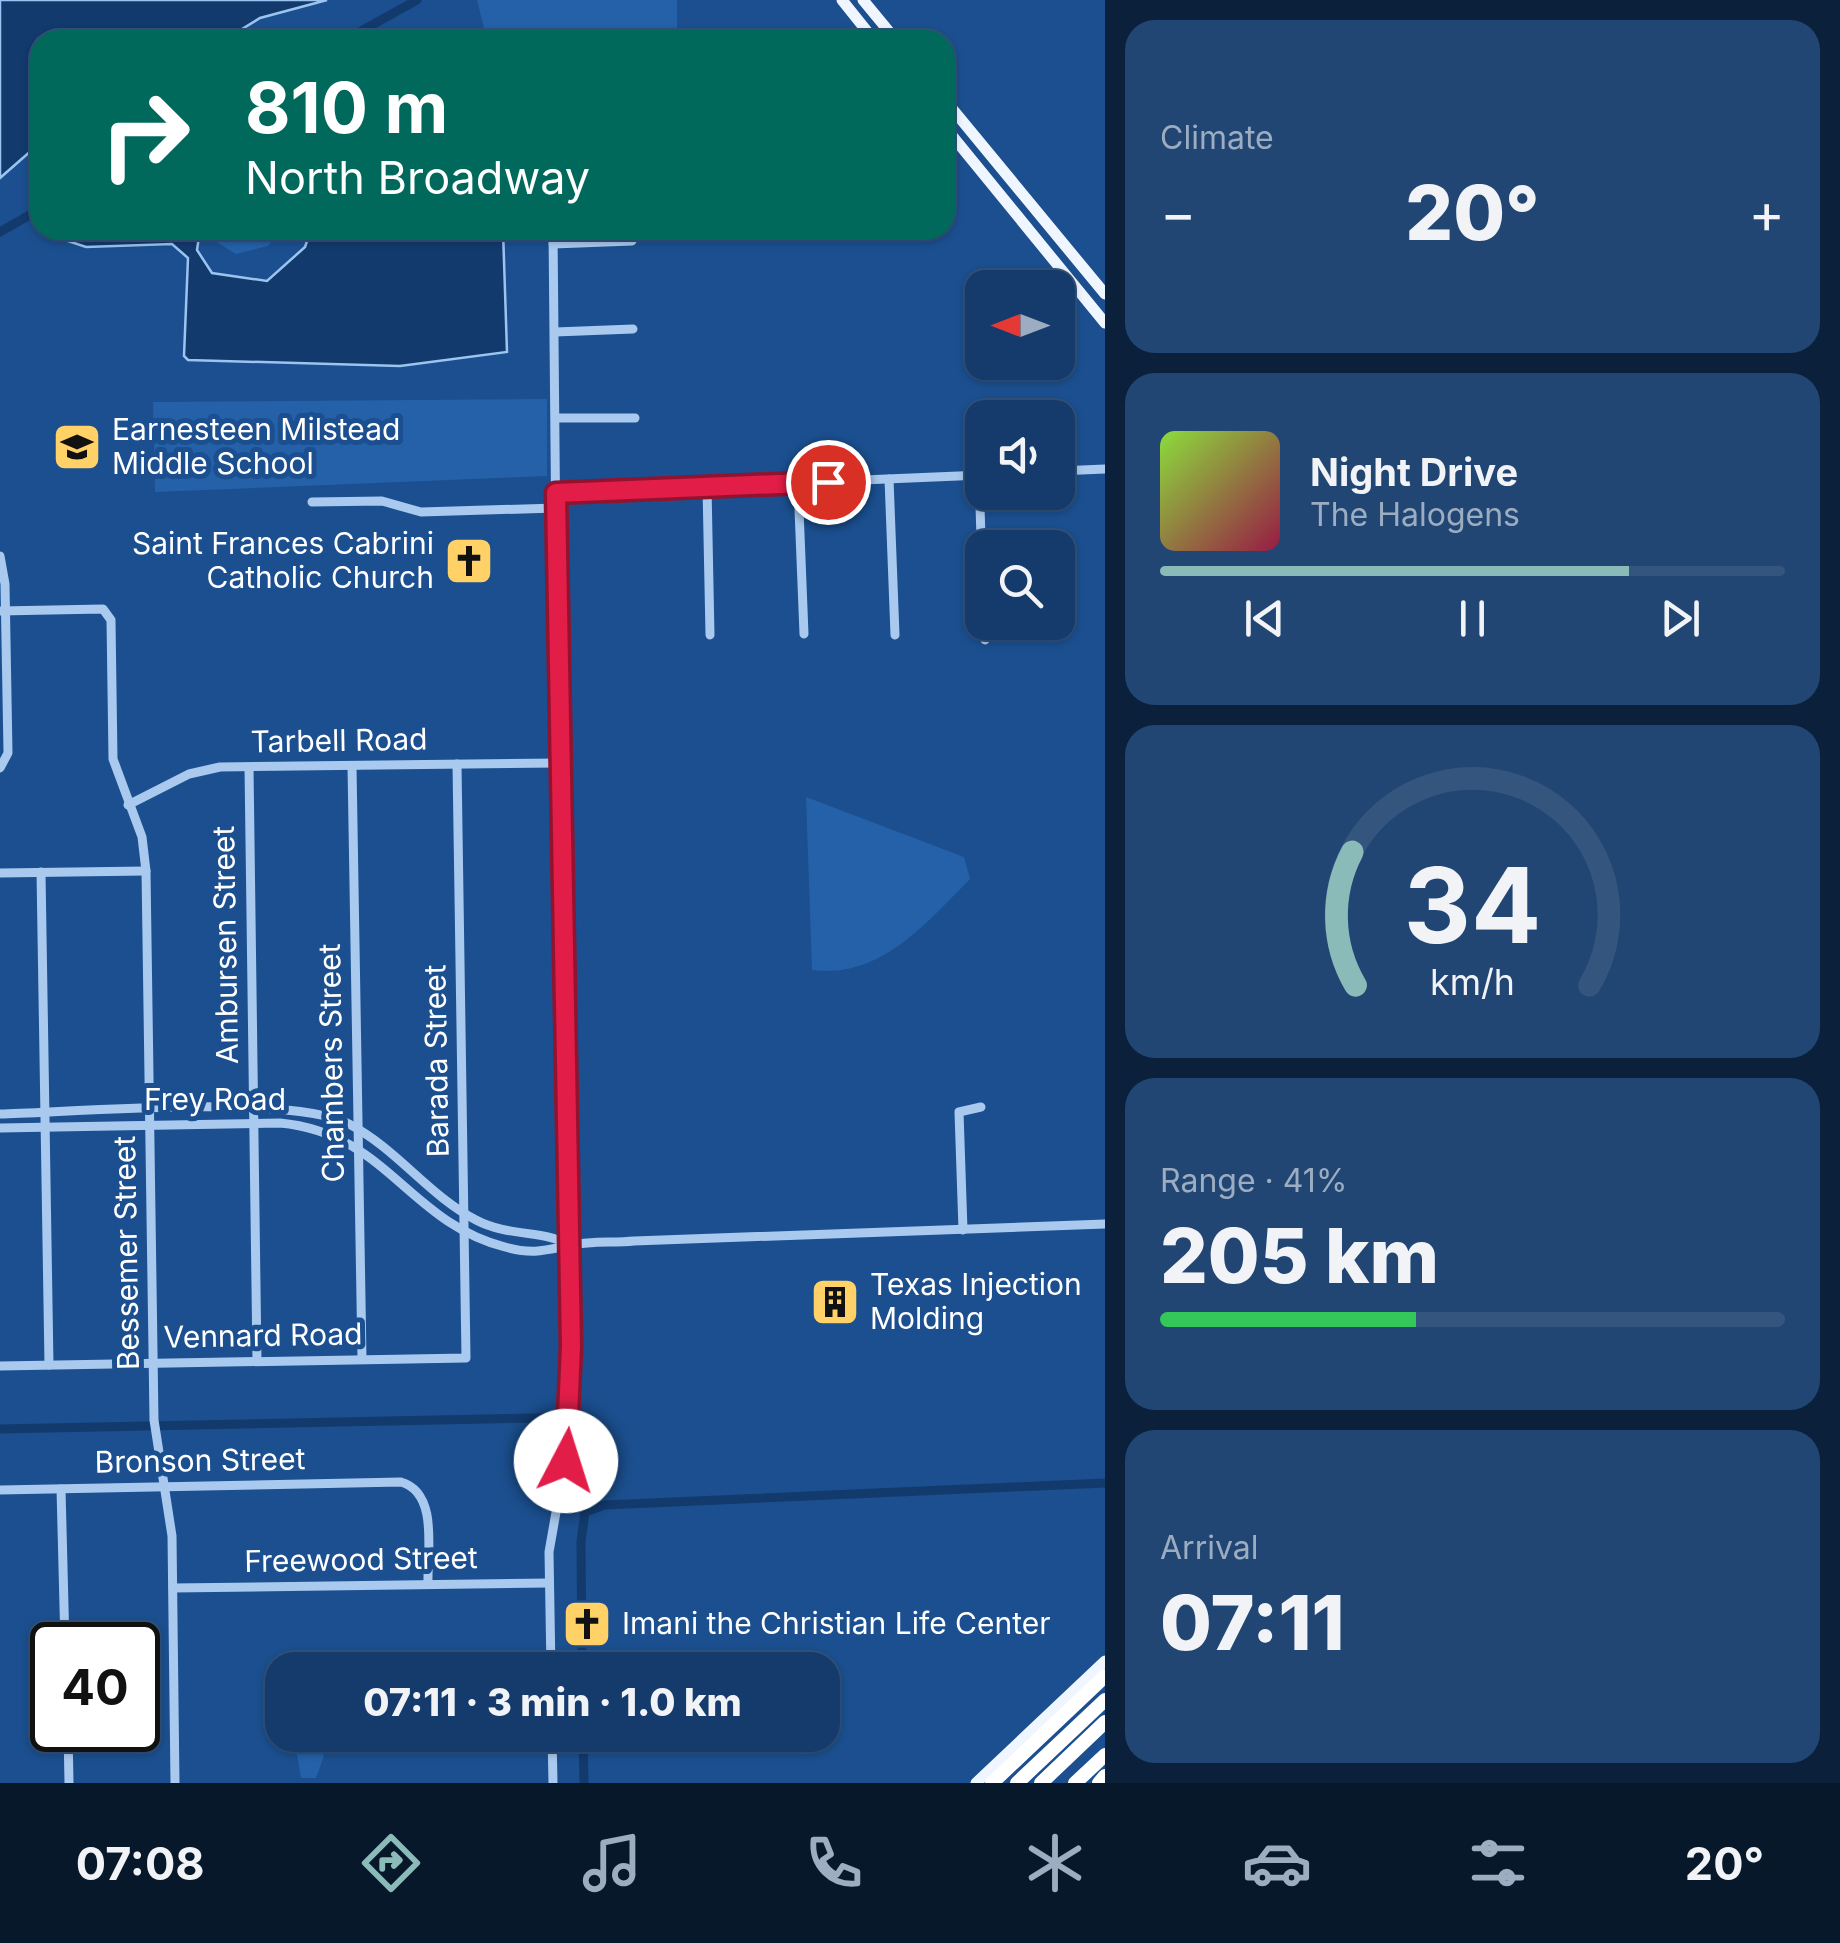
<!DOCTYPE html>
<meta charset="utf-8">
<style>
:root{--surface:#143b6b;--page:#214673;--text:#f1f3f6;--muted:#9dadc1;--line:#33557e;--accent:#8bbbb9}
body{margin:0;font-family:Inter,sans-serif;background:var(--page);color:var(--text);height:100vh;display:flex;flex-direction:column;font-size:38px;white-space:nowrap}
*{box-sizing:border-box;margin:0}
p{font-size:32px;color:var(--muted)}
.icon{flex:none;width:55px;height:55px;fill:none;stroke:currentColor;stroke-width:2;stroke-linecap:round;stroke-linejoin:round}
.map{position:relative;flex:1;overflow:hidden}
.panel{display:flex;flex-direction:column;gap:20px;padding:20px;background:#0b203b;width:735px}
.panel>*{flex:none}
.hud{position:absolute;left:30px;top:30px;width:925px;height:210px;border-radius:30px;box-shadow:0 2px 8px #0004,0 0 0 2px var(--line);background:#00695c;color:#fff;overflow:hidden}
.needle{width:65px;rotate:270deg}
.controls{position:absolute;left:965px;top:270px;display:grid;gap:20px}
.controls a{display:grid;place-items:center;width:110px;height:110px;border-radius:20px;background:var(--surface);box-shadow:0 2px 8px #0004,0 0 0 2px var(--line);font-size:50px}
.speed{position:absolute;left:30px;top:1622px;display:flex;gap:20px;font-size:50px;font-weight:700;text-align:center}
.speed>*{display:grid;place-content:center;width:130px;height:130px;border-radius:50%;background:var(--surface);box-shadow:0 2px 8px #0004,0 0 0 2px var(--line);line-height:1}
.speed .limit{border:5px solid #111;border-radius:15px;background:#fff;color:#111}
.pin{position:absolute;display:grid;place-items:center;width:85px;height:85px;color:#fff;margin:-42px;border:5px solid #fff;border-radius:50%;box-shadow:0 2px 10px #0007}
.me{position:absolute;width:110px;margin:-55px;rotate:5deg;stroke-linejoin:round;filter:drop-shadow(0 0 8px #0008)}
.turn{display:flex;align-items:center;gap:35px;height:210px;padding:0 50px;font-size:45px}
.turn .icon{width:130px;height:130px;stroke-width:2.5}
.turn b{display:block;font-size:70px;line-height:85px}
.big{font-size:75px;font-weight:800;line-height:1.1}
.panel .tile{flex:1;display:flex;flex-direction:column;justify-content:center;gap:15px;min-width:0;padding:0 35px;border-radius:30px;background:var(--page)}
.panel .dial{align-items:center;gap:0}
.dial svg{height:260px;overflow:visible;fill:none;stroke:var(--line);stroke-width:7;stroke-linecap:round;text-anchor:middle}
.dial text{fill:var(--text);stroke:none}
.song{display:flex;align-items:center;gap:30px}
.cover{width:120px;height:120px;border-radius:15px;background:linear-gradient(135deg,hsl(90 70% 55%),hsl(340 70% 35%))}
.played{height:10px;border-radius:5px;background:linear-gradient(90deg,var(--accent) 75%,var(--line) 75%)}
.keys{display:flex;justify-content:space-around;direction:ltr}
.heat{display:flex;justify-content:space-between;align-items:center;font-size:55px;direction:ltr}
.charge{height:15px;border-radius:8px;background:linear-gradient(90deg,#34c759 41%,var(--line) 0)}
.trip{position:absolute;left:265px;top:1652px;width:575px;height:100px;border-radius:30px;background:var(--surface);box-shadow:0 2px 8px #0004,0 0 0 2px var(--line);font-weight:800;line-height:100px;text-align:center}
.tabs{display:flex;height:160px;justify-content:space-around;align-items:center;background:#08182b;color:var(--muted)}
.tabs .icon{width:70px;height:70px}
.tabs .selected{color:var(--accent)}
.tabs b{font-size:45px;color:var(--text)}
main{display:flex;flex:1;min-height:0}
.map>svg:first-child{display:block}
.green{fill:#2461a8}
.water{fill:#123a6d;stroke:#9cc4f0;stroke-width:2.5}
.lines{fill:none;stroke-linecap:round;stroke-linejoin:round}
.canal{stroke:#123a6d;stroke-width:9}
.minor{stroke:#a9c9ee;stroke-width:9}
.major{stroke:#f0f6ff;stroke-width:11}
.highway{stroke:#fff;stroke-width:14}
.route-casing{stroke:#92132f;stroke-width:25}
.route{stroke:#e11d48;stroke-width:18}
.labels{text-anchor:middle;stroke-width:10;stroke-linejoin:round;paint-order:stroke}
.poi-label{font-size:30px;fill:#fff;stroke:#1b4f8f;text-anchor:start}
.street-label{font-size:30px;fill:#fff;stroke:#1b4f8f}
</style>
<main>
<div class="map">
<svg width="1105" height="1783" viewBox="0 0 1105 1783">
<rect width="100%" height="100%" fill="#1b4f8f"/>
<g class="green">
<path d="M 477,0 L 677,0 L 677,40 L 487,40 Z"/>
<path d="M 214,230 L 281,230 L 268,246 L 236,254 L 215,241 Z"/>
<path d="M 547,399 L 547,476 L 155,492 L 153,402 Z"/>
<path d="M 806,797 L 964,857 L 970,879 C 925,924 881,979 812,970 Z"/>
<path d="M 310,1739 L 324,1756 L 316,1778 L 301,1778 L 296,1748 Z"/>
</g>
<g class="water">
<path d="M 0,0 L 327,0 L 260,18 L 224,40 L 40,40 L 40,143 L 0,178 Z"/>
<path d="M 90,230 L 200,230 L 197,250 L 212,273 L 267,281 L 305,247 L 311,230 L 503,230 L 507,352 L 400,366 L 188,360 L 184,356 L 188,258 L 172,244 L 86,247 L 68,241 Z"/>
</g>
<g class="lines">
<g class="canal">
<path d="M 345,40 L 417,0"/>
<path d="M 0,232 L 40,209"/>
<path d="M 0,1429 L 584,1417 L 590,1429 L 580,1505 L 585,1512 L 581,1541 L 582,1670"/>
<path d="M 585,1512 L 605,1505 L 1105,1483"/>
<path d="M 583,1735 L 584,1783"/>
</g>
<g class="minor">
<path d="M 553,244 L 632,241"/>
<path d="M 555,332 L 633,329"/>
<path d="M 556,418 L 635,418"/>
<path d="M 1058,471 L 1105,469"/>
<path d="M 979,475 L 982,569"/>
<path d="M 889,479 L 895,635"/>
<path d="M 798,484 L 804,634"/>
<path d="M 707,487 L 710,635"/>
<path d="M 556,493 L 982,475"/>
<path d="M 312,502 L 382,501 L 421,512 L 556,508"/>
<path d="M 0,611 L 103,609 L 111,620 L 113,759 L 142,837 L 146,871 L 154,1420 L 172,1536 L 175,1783"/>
<path d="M 984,622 L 985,640"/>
<path d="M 352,766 L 362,1359"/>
<path d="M 249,767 L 257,1361"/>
<path d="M 0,768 L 8,753 L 5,584 L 0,556"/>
<path d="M 128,805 L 189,774 L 220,767 L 558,763"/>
<path d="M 41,872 L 49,1365"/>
<path d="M 0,873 L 146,871"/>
<path d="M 0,1114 C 75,1112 290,1094 349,1124 C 397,1149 428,1195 476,1220 C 508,1237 545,1230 570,1245"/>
<path d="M 0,1128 L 280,1123 C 387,1133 408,1222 505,1247 C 534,1255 546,1250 572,1245 C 592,1241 614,1243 634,1241 L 1105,1224"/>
<path d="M 963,1230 L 959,1112 L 981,1107"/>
<path d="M 0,1366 L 466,1358 L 457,764"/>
<path d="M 61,1489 L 65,1645"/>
<path d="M 0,1490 L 401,1482 C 439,1493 427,1552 428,1584"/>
<path d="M 173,1588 L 549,1583"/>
<path d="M 551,1670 L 549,1552 L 571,1427 L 558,763 L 553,230"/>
<path d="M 68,1730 L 69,1783"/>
<path d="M 552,1735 L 553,1783"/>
</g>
<g class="major">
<path d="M 842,0 L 874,40"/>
<path d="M 863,0 L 896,40"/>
<path d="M 945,100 L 1105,294"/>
<path d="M 945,127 L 1105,323"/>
<path d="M 976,1783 L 1105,1661"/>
</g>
<g class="highway">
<path d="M 992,1783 L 1105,1676"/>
<path d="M 1017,1783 L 1105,1700"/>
<path d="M 1041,1783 L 1105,1722"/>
<path d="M 1075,1783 L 1105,1755"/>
<path d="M 1099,1783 L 1105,1776"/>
</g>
</g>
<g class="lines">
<g class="route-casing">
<path id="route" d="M 566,1461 L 571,1346 L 556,493 L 828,482"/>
</g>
<use href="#route" class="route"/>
</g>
<defs>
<g id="school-square" transform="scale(2.5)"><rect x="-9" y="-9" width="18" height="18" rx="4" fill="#ffd166" stroke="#1b4f8f"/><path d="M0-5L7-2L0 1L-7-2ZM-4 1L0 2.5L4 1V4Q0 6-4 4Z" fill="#111"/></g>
<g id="church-square" transform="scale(2.5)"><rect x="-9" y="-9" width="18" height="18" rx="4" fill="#ffd166" stroke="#1b4f8f"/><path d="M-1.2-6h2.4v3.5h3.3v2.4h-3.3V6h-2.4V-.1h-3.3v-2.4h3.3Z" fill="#111"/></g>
<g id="building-square" transform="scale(2.5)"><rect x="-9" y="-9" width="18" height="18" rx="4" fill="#ffd166" stroke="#1b4f8f"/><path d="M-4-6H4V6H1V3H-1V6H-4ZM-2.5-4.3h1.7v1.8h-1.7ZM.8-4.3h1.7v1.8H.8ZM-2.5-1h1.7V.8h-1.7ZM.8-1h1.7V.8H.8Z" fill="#111"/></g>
</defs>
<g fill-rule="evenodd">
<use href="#school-square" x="77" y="447"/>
<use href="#church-square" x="469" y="561"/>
<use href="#building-square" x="835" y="1302"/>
<use href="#church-square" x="587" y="1624"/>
</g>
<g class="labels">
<g class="poi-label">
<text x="112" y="440">Earnesteen Milstead<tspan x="112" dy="34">Middle School</tspan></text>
<text x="434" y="554" text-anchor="end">Saint Frances Cabrini<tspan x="434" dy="34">Catholic Church</tspan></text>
<text x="870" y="1295">Texas Injection<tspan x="870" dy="34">Molding</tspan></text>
<text x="622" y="1634">Imani the Christian Life Center</text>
</g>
<g class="street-label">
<text transform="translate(339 741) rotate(-1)" y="10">Tarbell Road</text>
<text transform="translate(226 945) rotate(-91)" y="10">Ambursen Street</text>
<text transform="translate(437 1061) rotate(-91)" y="10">Barada Street</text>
<text transform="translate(332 1063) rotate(-91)" y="10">Chambers Street</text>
<text x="215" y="1110">Frey Road</text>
<text transform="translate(127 1253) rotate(-91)" y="10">Bessemer Street</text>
<text transform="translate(263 1336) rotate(-1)" y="10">Vennard Road</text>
<text transform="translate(200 1461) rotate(-1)" y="10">Bronson Street</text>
<text transform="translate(361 1560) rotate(-1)" y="10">Freewood Street</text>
</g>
</g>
</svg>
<div class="controls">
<a><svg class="needle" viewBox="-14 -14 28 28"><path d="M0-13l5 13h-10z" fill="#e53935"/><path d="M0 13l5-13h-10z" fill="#9dadc1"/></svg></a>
<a><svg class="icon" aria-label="sound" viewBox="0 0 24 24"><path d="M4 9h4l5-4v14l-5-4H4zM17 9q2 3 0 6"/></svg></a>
<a><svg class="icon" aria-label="search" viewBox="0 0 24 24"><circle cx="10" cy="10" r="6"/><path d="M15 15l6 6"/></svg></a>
</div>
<div class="speed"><div class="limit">40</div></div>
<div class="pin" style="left:828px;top:482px;background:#d93025"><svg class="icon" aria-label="arrive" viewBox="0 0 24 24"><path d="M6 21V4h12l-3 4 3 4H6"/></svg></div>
<svg class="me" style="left:566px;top:1461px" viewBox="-20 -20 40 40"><circle r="19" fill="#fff"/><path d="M0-13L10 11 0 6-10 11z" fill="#e11d48"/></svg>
<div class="trip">07:11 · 3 min · 1.0 km</div>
<div class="hud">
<div class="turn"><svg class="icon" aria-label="right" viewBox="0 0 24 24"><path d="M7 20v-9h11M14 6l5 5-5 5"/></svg><div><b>810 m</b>North Broadway</div></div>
</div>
</div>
<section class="panel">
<div class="tile"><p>Climate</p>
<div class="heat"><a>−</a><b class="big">20°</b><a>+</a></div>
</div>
<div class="tile">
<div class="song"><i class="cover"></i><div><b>Night Drive</b><p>The Halogens</p></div></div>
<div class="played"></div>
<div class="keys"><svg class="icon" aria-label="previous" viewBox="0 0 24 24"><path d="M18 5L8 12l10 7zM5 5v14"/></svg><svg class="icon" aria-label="pause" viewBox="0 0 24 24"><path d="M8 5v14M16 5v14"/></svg><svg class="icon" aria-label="next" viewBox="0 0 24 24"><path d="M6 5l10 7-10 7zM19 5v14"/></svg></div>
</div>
<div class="tile dial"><svg viewBox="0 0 100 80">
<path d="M14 69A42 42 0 1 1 86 69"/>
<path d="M14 69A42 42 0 0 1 13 28" stroke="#8bbbb9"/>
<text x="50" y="56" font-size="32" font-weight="700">34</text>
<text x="50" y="72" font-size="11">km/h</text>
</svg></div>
<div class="tile"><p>Range · 41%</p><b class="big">205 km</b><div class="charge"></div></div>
<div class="tile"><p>Arrival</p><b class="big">07:11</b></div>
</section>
</main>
<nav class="tabs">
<b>07:08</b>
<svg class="icon selected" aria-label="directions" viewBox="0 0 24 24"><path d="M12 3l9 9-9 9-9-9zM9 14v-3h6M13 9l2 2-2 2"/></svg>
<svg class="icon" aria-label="music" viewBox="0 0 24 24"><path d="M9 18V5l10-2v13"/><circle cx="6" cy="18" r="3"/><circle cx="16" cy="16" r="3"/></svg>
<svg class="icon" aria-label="phone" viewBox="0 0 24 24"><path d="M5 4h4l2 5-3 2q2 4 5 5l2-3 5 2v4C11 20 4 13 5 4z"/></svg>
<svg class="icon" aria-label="climate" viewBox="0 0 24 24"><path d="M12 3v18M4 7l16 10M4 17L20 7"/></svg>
<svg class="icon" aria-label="car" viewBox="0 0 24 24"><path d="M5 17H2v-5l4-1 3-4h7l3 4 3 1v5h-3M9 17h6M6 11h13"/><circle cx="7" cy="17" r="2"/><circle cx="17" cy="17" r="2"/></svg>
<svg class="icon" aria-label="filters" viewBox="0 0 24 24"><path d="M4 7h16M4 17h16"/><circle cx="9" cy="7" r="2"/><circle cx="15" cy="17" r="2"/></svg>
<b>20°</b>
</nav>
